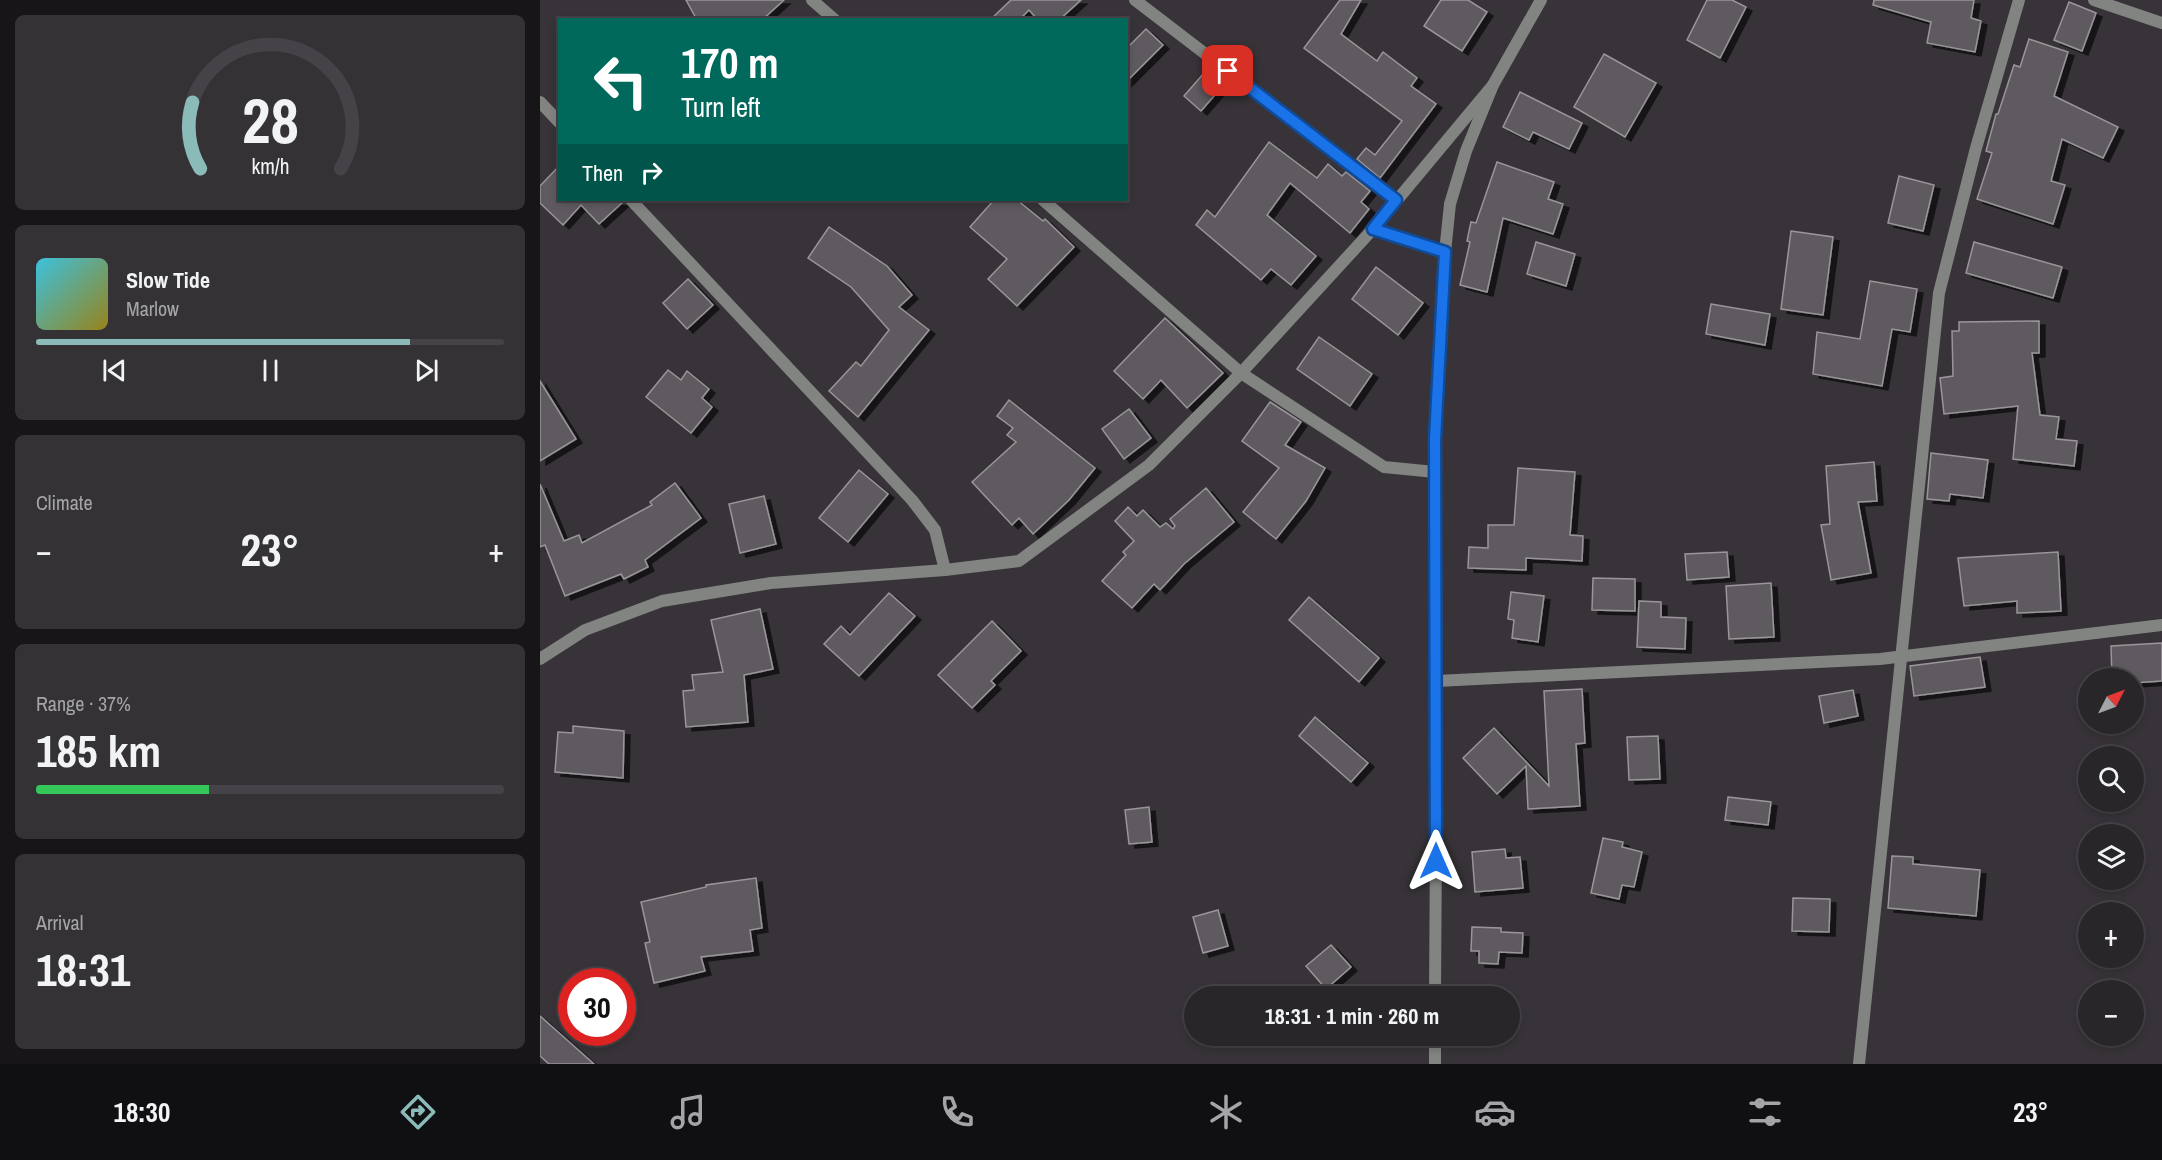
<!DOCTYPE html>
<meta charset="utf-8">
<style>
:root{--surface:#29262a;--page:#353236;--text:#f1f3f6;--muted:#a5a5a8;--line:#454347;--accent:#8bbbb9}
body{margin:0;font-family:"Archivo Narrow",sans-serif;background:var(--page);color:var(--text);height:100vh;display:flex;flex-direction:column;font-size:22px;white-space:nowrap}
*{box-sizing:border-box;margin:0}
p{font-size:20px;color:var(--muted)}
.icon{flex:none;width:33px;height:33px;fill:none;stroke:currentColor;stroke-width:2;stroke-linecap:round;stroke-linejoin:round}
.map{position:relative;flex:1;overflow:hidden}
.side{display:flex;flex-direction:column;gap:15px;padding:15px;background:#171517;width:540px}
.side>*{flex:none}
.hud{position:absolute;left:18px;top:18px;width:570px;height:183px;border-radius:0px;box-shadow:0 3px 9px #0003,0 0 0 2px var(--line);background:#00695c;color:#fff;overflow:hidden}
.needle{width:39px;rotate:48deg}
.controls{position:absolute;left:1538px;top:668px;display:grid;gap:12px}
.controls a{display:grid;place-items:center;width:66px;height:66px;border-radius:50%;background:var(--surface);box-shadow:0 3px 9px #0003,0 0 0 2px var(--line);font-size:30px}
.speed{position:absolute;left:18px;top:968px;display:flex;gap:12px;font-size:30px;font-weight:700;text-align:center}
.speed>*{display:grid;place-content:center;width:78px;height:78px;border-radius:50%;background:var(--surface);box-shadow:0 3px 9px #0003,0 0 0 2px var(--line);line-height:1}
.speed .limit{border:9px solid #d22;background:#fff;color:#111}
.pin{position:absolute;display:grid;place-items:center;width:51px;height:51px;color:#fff;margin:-26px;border-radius:12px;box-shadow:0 3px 9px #0006}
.me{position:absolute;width:66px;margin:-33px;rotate:0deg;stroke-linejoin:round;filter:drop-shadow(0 0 4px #0008)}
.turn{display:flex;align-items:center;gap:21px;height:126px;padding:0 24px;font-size:27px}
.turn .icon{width:78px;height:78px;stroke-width:2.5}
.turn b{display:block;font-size:42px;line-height:51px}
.then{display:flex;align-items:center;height:57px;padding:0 24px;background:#0003;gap:12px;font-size:22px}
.big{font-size:45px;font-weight:700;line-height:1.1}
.side .widget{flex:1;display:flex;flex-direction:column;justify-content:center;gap:9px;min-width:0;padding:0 21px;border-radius:9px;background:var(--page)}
.side .dial{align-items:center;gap:0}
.dial svg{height:156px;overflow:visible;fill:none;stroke:var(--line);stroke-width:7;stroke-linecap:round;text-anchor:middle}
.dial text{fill:var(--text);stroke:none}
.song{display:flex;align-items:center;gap:18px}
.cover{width:72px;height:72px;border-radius:9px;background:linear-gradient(135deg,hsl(190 70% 55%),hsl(50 70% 35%))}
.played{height:6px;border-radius:3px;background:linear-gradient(90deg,var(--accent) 80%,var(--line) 80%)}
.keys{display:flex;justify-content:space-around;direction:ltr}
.heat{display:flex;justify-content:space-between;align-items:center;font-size:33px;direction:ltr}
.charge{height:9px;border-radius:4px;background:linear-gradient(90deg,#34c759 37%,var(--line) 0)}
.trip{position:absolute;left:644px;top:986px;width:336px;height:60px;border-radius:30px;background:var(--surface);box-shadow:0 3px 9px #0003,0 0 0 2px var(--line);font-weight:700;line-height:60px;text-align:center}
.dock{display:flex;height:96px;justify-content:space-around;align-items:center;background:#100f11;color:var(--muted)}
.dock .icon{width:42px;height:42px}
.dock .on{color:var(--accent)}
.dock b{font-size:27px;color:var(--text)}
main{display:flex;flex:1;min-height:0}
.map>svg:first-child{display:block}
.building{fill:#5e5a5e;stroke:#99959a;stroke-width:1.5;filter:url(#shadow)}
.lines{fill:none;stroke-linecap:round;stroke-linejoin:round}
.minor{stroke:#828481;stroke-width:12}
.route-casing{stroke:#114b97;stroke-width:15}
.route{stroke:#1a73e8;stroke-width:10}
</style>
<main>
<section class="side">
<div class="widget dial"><svg viewBox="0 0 100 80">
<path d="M14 69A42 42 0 1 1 86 69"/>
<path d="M14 69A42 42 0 0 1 10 35" stroke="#8bbbb9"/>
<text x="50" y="56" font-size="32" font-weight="700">28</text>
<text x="50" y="72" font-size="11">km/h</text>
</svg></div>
<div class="widget">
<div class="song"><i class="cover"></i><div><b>Slow Tide</b><p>Marlow</p></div></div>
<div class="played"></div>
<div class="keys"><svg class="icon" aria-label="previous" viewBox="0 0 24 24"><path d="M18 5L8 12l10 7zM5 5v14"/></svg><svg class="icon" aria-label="pause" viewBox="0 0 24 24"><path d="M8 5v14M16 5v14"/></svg><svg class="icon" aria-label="next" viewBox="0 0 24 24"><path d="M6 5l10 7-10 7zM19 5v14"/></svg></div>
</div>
<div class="widget"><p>Climate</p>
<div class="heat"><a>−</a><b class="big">23°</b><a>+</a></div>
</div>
<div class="widget"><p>Range · 37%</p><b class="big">185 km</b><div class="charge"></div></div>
<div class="widget"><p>Arrival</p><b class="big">18:31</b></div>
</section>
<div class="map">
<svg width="1622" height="1064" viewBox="0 0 1622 1064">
<defs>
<filter id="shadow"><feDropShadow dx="6" dy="4" stdDeviation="0" flood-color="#0009"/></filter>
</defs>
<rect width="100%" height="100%" fill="#373338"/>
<g class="building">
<path d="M 146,0 L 244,0 L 222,20 L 157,20 Z"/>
<path d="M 471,0 L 541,0 L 519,20 L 498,20 L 489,10 L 479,20 L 450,20 Z"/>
<path d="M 800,0 L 821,0 L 801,34 L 837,61 L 843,52 L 877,78 L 871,86 L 896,104 L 840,178 L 817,159 L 826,148 L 835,155 L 862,121 L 764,48 Z"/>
<path d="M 901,0 L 928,0 L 947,12 L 922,51 L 884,26 Z"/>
<path d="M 1167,0 L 1192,0 L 1206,7 L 1180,58 L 1147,40 Z"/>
<path d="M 1334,0 L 1434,0 L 1431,18 L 1441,21 L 1435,52 L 1387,43 L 1391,22 L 1333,5 Z"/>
<path d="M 1529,2 L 1556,13 L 1542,51 L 1514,40 Z"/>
<path d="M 606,29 L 623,45 L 586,82 L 586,49 Z"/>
<path d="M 1489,39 L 1528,52 L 1514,96 L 1578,127 L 1563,158 L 1522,139 L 1511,181 L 1525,185 L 1513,224 L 1437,199 L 1452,153 L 1446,151 L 1456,114 L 1458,114 L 1474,65 L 1480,67 Z"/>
<path d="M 1064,54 L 1116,83 L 1085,137 L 1034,107 Z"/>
<path d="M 664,73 L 681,88 L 661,111 L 644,96 Z"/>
<path d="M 980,92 L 1042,123 L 1029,149 L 993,132 L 989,140 L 963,127 Z"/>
<path d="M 729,142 L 777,178 L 788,164 L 802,176 L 806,172 L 830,191 L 821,202 L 829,209 L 810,233 L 750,183 L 727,215 L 776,256 L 751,285 L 731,269 L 721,280 L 656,225 L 667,210 L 675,217 Z"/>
<path d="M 957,162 L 1014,182 L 1008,199 L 1023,204 L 1013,234 L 963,218 L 947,292 L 920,285 L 930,242 L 927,241 L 931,222 L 936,223 Z"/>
<path d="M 20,165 L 20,200 L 83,202 L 59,224 L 41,205 L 23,225 L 0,203 L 0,186 Z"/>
<path d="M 1359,176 L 1394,185 L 1383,231 L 1348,223 Z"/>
<path d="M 454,200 L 477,200 L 503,221 L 505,219 L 534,247 L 477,306 L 448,279 L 467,259 L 430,227 Z"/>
<path d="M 289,227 L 347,266 L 372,295 L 359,307 L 389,330 L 318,417 L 289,391 L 316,362 L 321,366 L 349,330 L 311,287 L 268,258 Z"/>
<path d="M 1251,231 L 1293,237 L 1283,315 L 1241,309 Z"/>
<path d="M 996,242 L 1035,254 L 1026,286 L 987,274 Z"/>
<path d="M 1434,242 L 1522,267 L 1513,298 L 1426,273 Z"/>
<path d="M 836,267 L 883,303 L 858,335 L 812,299 Z"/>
<path d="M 148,279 L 173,305 L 147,329 L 123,303 Z"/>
<path d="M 1330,281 L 1377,289 L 1370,332 L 1352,329 L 1342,386 L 1273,374 L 1277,332 L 1320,339 Z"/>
<path d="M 1171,304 L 1230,314 L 1225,345 L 1166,334 Z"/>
<path d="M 625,318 L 683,373 L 647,408 L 621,380 L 603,399 L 574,371 Z"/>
<path d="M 1499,321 L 1499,353 L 1492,353 L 1500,415 L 1519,417 L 1516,439 L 1537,441 L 1534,466 L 1473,459 L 1478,406 L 1404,414 L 1400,378 L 1413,376 L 1412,331 L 1419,331 L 1419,322 Z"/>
<path d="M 779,337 L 832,374 L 810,406 L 757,369 Z"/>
<path d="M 128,370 L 141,380 L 147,371 L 169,389 L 162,398 L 172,407 L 151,433 L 106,397 Z"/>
<path d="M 0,381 L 36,439 L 0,461 Z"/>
<path d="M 469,400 L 555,468 L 529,500 L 493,534 L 479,518 L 472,525 L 432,482 L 476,442 L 467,435 L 473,428 L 457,416 Z"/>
<path d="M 730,402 L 761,422 L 745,445 L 785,468 L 766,501 L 736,539 L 703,512 L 739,468 L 702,441 Z"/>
<path d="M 589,409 L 611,438 L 584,459 L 562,429 Z"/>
<path d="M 1391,453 L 1448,460 L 1443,498 L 1410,494 L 1409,501 L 1387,499 Z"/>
<path d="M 1334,462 L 1337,501 L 1318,502 L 1331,573 L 1291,580 L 1281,525 L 1290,524 L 1286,466 Z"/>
<path d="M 978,468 L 1035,472 L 1030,535 L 1043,536 L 1042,561 L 986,558 L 986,570 L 928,568 L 929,547 L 948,548 L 948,525 L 974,525 Z"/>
<path d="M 319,470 L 348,494 L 308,542 L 279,518 Z"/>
<path d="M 135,483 L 161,518 L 105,560 L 108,567 L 84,579 L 81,574 L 25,596 L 5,545 L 0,547 L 0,484 L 24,541 L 39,535 L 42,543 L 112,505 L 110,502 Z"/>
<path d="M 666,488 L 694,522 L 644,564 L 620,590 L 614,584 L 592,608 L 562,581 L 586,555 L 583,552 L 594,541 L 575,521 L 588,507 L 597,516 L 603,510 L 620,527 L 626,523 L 633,529 L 635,526 L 630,519 Z"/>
<path d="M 224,496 L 236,544 L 200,553 L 189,504 Z"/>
<path d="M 1187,552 L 1189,577 L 1147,580 L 1145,554 Z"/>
<path d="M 1518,552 L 1521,611 L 1477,613 L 1477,601 L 1424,606 L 1418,558 Z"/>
<path d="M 1053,578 L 1095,579 L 1095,611 L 1052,610 Z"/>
<path d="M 1231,583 L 1234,637 L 1189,639 L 1186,586 Z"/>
<path d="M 971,592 L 1004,596 L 998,642 L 972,638 L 974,620 L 968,619 Z"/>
<path d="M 349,593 L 375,616 L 319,676 L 284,644 L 301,626 L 310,635 Z"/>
<path d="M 769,597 L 839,658 L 819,682 L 749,620 Z"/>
<path d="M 1099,601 L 1121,602 L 1121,617 L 1146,618 L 1145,649 L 1097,647 Z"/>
<path d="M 220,609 L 233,669 L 204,675 L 208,722 L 146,727 L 143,691 L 154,690 L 152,675 L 183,672 L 171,620 Z"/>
<path d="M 452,621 L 481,651 L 451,681 L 455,685 L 432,708 L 398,675 Z"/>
<path d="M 1622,643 L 1622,681 L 1593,683 L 1593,678 L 1572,678 L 1571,646 Z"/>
<path d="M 1440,657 L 1445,687 L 1374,696 L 1370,666 Z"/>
<path d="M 1042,689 L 1045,743 L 1036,744 L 1040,806 L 988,809 L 986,766 L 957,794 L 923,758 L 954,728 L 1009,786 L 1004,691 Z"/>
<path d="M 1313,690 L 1318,716 L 1284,723 L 1279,696 Z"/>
<path d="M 775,717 L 828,763 L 811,782 L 759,736 Z"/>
<path d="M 33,726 L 84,731 L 83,778 L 15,772 L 18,732 L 33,733 Z"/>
<path d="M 1118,736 L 1120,779 L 1089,780 L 1087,737 Z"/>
<path d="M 1188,797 L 1231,802 L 1228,825 L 1185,820 Z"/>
<path d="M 609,807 L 612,842 L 589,844 L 585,810 Z"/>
<path d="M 1063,838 L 1083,842 L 1082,847 L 1102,852 L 1094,887 L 1082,885 L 1079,899 L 1051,893 Z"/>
<path d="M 965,849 L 966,858 L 980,857 L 983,888 L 935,892 L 932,852 Z"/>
<path d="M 1352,856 L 1373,857 L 1373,864 L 1440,870 L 1436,916 L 1348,908 Z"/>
<path d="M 216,878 L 222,928 L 210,930 L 213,951 L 161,957 L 165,971 L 114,983 L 105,943 L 110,942 L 101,902 L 166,887 L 166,885 Z"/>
<path d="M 1253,898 L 1290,899 L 1289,932 L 1252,931 Z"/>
<path d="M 678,910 L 688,946 L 663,953 L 653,917 Z"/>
<path d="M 932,927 L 961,928 L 961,932 L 983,933 L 982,953 L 959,952 L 958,964 L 939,963 L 939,951 L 931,951 Z"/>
<path d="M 791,945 L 811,967 L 786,989 L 766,966 Z"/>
<path d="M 0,1016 L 54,1064 L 9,1064 L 0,1056 Z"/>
</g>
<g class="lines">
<g class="minor">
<path d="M 272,0 L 295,20"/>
<path d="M 595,0 L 856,200"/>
<path d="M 1554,0 L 1622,23"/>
<path d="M 0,102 L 20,123"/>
<path d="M 91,200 L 372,500 L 395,530 L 405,570"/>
<path d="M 503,200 L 701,373 L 844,467 L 895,472"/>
<path d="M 833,229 L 905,252"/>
<path d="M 0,659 L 45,630 L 122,601 L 231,583 L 405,570 L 479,561 L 609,465 L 701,373 L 833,229 L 953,85"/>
<path d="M 897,681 L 1340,659 L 1622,625"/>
<path d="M 895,996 L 897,681 L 895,439 L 905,252 L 910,204 L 926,151 L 953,85 L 1001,0"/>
<path d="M 895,1064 L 895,1035"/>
<path d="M 1319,1064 L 1399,293 L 1436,148 L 1479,0"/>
</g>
</g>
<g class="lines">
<g class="route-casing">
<path id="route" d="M 688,71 L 856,200 L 833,229 L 905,252 L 895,439 L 896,861"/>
</g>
<use href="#route" class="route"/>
</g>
</svg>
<div class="controls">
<a><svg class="needle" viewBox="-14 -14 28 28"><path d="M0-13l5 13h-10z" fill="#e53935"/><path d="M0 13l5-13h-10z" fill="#a5a5a8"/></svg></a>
<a><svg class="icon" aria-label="search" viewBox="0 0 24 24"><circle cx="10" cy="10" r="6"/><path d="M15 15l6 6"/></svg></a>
<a><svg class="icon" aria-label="layers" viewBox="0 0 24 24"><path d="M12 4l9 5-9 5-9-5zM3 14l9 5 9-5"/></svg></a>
<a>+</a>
<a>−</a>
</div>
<div class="speed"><div class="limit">30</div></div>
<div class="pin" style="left:688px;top:71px;background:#d93025"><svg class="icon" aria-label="arrive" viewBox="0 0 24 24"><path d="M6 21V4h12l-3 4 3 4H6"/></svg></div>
<svg class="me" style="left:896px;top:861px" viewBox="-20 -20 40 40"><path d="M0-17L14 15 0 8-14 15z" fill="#1a73e8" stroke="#fff" stroke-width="4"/></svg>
<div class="trip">18:31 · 1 min · 260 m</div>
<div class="hud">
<div class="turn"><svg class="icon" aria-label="left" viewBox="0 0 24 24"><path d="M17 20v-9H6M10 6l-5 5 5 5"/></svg><div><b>170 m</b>Turn left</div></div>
<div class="then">Then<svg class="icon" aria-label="right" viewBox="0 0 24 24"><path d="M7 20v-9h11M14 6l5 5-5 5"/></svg></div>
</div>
</div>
</main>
<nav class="dock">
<b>18:30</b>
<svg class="icon on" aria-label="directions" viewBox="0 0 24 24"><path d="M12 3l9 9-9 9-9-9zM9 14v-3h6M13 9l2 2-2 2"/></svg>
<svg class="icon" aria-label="music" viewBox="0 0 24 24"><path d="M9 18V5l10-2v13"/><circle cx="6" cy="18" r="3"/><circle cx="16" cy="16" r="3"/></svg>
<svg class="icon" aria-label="phone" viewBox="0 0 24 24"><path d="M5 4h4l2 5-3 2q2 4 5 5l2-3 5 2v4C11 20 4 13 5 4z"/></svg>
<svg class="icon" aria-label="climate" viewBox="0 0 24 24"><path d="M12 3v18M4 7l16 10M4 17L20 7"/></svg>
<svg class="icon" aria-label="car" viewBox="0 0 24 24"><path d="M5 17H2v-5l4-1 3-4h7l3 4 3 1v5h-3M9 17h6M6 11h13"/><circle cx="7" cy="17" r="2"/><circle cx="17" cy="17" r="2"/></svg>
<svg class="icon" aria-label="filters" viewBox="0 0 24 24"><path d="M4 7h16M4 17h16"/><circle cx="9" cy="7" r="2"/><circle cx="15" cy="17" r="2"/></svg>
<b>23°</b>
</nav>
